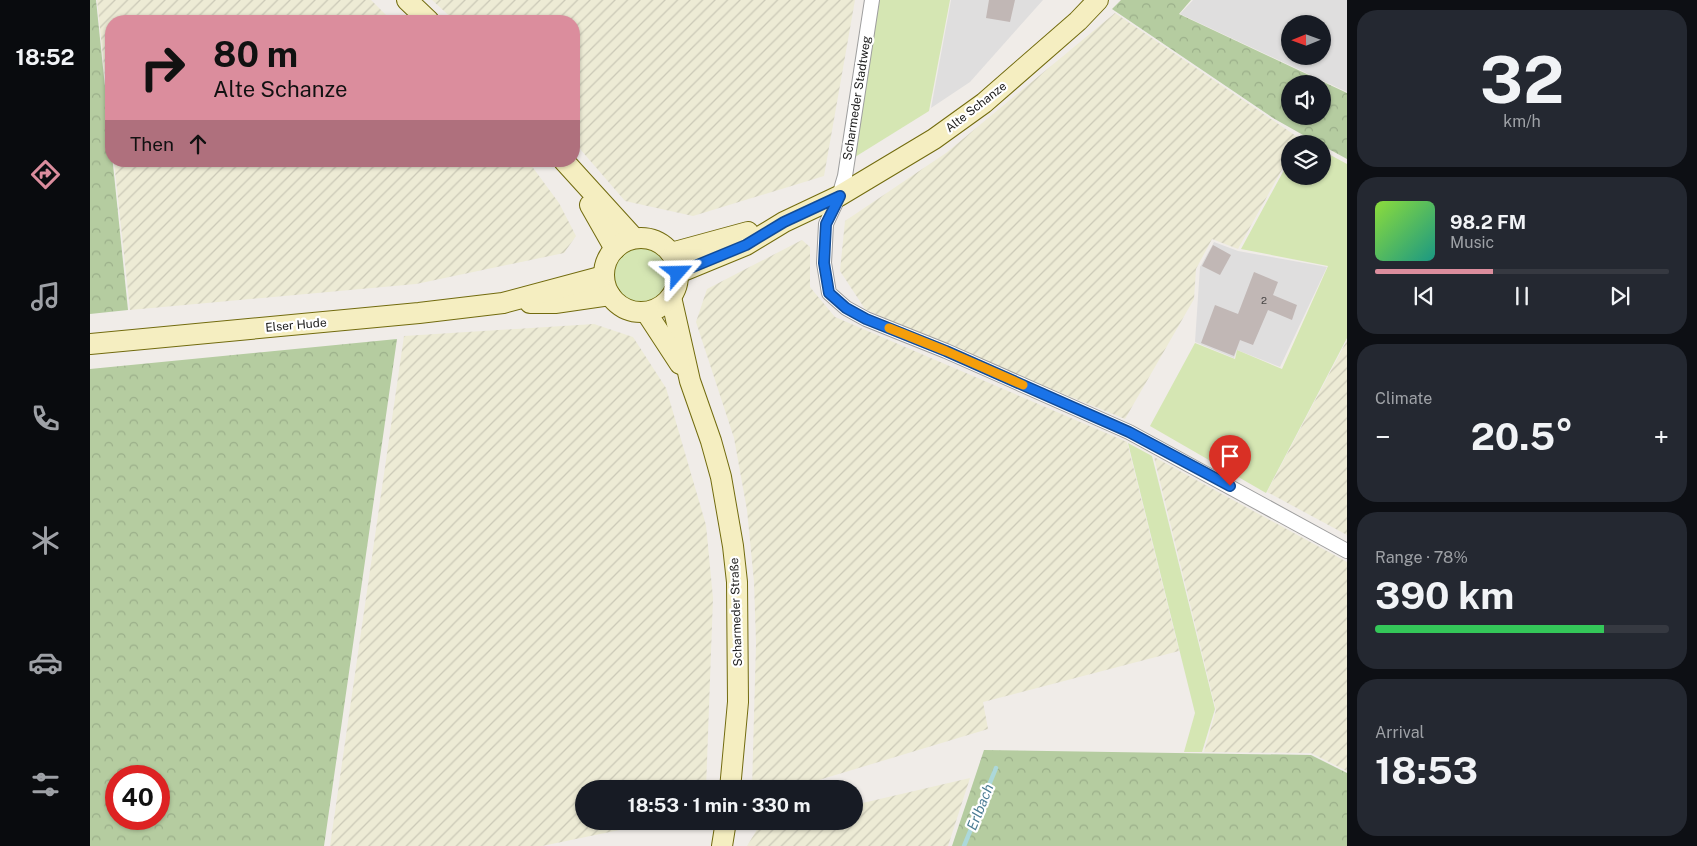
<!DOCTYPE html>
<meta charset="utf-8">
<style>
:root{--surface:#171b24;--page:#242831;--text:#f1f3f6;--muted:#9ea1a6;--line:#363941;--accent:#db8d9d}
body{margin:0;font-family:"Public Sans",sans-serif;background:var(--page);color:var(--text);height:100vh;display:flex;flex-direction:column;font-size:19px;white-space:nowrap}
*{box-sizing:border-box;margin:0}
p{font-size:16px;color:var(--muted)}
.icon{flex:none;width:28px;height:28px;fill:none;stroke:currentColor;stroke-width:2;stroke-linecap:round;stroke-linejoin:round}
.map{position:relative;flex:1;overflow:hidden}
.panel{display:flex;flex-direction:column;gap:10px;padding:10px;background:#0d0f14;width:350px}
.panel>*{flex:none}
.banner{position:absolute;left:15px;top:15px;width:475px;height:152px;border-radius:20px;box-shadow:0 1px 4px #0004;background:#db8d9d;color:#111;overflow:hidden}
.needle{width:32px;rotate:269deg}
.buttons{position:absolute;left:1191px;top:15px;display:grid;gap:10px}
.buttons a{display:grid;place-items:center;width:50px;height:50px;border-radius:50%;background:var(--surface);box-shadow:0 1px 4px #0004;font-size:25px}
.speed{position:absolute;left:15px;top:765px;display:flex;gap:10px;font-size:25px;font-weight:700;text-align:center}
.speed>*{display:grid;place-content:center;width:65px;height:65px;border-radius:50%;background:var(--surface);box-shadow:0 1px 4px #0004;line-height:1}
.speed .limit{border:8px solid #d22;background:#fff;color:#111}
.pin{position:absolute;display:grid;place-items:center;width:42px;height:42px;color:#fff;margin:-51px -21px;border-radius:50% 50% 50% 0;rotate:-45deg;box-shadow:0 0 5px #0007}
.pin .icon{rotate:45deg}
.me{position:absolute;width:55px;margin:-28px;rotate:65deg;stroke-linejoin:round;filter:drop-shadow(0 0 4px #0008)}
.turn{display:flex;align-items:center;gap:18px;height:105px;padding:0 25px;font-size:22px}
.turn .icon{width:65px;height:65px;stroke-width:2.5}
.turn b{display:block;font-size:35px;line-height:42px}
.then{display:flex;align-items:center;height:48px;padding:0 25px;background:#0003;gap:10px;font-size:19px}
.big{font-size:38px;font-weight:700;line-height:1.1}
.panel .card{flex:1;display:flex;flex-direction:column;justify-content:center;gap:8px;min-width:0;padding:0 18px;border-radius:20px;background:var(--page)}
.panel .dial{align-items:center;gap:0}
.dial b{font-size:65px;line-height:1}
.song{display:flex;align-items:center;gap:15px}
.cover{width:60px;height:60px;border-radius:8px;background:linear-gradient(135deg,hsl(90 70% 55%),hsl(170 70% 35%))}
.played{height:5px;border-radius:2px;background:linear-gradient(90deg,var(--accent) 40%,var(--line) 40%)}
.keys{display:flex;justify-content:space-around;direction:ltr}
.heat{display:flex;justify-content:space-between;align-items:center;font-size:28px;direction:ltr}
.charge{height:8px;border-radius:4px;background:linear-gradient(90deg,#34c759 78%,var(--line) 0)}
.trip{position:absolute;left:485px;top:780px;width:288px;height:50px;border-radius:25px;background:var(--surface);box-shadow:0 1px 4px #0004;font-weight:700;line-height:50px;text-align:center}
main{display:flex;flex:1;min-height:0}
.tabs{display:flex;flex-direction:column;width:90px;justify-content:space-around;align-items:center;background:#090b0e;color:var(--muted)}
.tabs .icon{width:35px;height:35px}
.tabs .on{color:var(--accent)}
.tabs b{font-size:22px;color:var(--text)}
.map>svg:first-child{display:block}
.residential{fill:#dfdede;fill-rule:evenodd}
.farmland{fill:url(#farmland-furrows)}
.grass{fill:#d5e6b3}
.forest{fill:url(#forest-crowns);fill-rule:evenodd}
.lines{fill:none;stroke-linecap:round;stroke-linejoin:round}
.stream{stroke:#acd8da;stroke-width:4.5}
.building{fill:#c1b7b5}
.street-casing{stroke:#9e9e9e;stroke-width:16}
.secondary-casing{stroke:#726b0e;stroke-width:22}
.street{stroke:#fff;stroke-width:14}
.secondary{stroke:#f5eec1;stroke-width:20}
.route-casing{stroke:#114b97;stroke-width:12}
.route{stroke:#1a73e8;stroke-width:9}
.slow{stroke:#f59e0b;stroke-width:9}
.labels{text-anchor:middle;stroke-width:4.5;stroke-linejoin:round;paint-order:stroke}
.number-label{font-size:10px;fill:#494646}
.street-label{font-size:12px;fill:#212121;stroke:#fff}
.water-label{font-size:14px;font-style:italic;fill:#4a7b93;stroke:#fff}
</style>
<main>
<nav class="tabs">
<b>18:52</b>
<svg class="icon on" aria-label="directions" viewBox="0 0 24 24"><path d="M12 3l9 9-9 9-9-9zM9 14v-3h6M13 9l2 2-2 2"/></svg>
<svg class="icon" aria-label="music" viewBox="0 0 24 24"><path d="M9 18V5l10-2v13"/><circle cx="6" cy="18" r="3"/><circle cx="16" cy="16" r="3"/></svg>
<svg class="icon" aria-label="phone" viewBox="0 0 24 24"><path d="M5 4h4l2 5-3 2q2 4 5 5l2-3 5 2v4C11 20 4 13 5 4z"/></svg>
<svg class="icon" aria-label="climate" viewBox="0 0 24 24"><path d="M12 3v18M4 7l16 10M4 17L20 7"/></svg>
<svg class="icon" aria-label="car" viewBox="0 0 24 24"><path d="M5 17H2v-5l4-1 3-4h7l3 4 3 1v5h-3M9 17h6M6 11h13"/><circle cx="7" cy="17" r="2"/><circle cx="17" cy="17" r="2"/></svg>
<svg class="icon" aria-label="filters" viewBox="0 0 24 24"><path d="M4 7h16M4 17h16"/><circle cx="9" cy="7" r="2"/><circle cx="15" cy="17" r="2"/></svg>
</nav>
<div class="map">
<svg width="1257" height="846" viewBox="0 0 1257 846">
<defs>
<pattern id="farmland-furrows" width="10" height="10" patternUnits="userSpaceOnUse" patternTransform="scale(1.25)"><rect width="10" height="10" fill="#edebd5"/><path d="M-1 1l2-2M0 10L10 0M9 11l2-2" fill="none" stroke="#cbc9b7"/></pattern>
<pattern id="forest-crowns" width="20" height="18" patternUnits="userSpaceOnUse" patternTransform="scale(1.25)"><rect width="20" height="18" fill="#b5cca0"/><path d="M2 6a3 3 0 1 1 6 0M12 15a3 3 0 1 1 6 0" fill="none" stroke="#9baf8a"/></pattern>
</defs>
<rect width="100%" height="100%" fill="#f0ece8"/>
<g class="residential">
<path d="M 861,0 L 953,0 L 880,82 L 841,108 Z"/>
<path d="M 1103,0 L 1257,0 L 1257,92 L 1090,14 ZM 1200,24 L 1232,24 L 1232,56 L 1200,56 Z"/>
<path d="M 1124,242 L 1148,251 L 1237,267 L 1190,367 L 1147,350 L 1144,358 L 1105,342 L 1110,267 Z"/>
</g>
<g class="farmland">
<path d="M 7,0 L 281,0 L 302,21 L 21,21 L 21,134 Z"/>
<path d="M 342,0 L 765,0 L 734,176 L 603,216 L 535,201 L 484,142 L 484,21 L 365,21 Z"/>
<path d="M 1025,13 L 1209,138 L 1206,144 L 1200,144 L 1200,155 L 1148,249 L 1122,239 L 1106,269 L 1104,299 L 1035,419 L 859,347 L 775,309 L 750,271 L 755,221 L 856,153 Z"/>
<path d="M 24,161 L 438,161 L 469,203 L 486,236 L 474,253 L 326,284 L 40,310 Z"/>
<path d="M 712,240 L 720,247 L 720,287 L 745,317 L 1037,442 L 1089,651 L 893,702 L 898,729 L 699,789 L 662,789 L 666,643 L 664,582 L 657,510 L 644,438 L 606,322 L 617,289 Z"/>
<path d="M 504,324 L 543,337 L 576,388 L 616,525 L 623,598 L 616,789 L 494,789 L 494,821 L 573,821 L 452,846 L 240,846 L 314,336 Z"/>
<path d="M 1257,340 L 1257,535 L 1177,492 Z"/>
<path d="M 1064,457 L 1257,562 L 1257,771 L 1221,753 L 1114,752 L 1126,710 Z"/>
<path d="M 880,778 L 858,846 L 657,846 L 668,828 L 697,821 L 764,821 L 764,805 Z"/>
</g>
<g class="grass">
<path d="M 787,0 L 860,0 L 839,111 L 765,157 Z"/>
<path d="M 1233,151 L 1257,164 L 1257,338 L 1176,493 L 1060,426 L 1105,343 L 1145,359 L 1147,350 L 1192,369 L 1238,266 L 1151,249 L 1200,159 L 1200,176 L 1232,176 Z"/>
<circle cx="551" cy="275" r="27"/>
<path d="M 1038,443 L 1062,456 L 1125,709 L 1112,752 L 1094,752 L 1105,713 Z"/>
</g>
<g class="forest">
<path d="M 0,0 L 6,0 L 38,310 L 0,314 Z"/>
<path d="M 1031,0 L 1101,0 L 1089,14 L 1257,93 L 1257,159 L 1233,146 L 1232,144 L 1229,144 L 1183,118 L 1022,9 ZM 1200,84 L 1232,84 L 1232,116 L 1200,116 Z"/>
<path d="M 307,339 L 234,846 L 0,846 L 0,369 ZM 26,776 L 69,776 L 69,819 L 26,819 Z"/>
<path d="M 894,750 L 1221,755 L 1257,773 L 1257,846 L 862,846 Z"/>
</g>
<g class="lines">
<path class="stream" d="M 874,846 L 906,768"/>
</g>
<g class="building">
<path d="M 899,0 L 925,0 L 920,22 L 896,18 Z"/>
<path d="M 1123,245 L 1141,255 L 1130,275 L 1112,266 Z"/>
<path d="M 1164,272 L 1188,282 L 1183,295 L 1207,305 L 1202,320 L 1178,310 L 1163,345 L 1150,340 L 1144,356 L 1111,343 L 1125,305 L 1148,314 Z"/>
</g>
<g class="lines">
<g class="street-casing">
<path id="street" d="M 782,0 L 755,176 L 749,196 L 736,224 L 734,263 L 739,293 L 756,308 L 776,319 L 856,351 L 1039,432 L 1257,551"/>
</g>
<g class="secondary-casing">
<g id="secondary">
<path d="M 317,0 L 339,21"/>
<path d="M 474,161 L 544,238"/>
<path d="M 500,205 L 525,249"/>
<circle cx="551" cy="275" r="37"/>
<path d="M 581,253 L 658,232"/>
<path d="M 588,273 L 656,245 L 694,222 L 749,196 L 844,139 L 894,103 L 988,21 L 1008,0"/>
<path d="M 581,297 L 600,381 L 621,441 L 631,477 L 643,546 L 647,582 L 648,702 L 640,789"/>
<path d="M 440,303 L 465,303 L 520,295"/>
<path d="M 556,312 L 590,364"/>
<path d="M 0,344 L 329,313 L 413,303 L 514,276"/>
<path d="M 632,846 L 636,821"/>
</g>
</g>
<use href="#street" class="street"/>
<use href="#secondary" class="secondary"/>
</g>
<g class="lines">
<g class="route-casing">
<path id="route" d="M 588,273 L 656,245 L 694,222 L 750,196 L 736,224 L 734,263 L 739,293 L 756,308 L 776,319 L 856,351 L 1039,432 L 1140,486"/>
</g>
<use href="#route" class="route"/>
<path class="slow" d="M 799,328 L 856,351 L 933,385"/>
</g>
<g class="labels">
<g class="number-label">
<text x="1174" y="304">2</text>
</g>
<g class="street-label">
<text transform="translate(767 98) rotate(-81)" y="4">Scharmeder Stadtweg</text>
<text transform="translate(886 107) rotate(-38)" y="4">Alte Schanze</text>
<text transform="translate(206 325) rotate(-5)" y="4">Elser Hude</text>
<text transform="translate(646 612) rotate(-92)" y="4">Scharmeder Straße</text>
</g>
<g class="water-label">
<text transform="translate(890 807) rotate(-68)" y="5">Erlbach</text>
</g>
</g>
</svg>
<div class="buttons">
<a><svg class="needle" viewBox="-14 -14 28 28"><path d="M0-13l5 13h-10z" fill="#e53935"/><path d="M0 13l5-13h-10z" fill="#9ea1a6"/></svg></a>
<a><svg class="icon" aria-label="sound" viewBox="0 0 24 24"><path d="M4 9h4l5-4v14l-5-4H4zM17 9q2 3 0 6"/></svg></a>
<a><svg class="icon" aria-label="layers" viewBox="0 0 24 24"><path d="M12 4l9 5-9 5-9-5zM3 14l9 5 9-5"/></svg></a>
</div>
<div class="speed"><div class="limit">40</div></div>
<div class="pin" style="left:1140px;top:486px;background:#d93025"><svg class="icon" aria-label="arrive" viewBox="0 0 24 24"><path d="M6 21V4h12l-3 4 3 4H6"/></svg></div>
<svg class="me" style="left:588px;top:273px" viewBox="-20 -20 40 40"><path d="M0-17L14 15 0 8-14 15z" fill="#1a73e8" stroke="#fff" stroke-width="4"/></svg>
<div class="trip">18:53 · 1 min · 330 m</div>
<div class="banner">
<div class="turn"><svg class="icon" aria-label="right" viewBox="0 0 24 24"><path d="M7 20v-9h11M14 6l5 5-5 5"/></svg><div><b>80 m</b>Alte Schanze</div></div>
<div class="then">Then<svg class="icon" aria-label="ahead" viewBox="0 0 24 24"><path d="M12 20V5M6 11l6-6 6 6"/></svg></div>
</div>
</div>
<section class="panel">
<div class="card dial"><b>32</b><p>km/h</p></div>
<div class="card">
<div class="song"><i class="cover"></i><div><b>98.2 FM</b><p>Music</p></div></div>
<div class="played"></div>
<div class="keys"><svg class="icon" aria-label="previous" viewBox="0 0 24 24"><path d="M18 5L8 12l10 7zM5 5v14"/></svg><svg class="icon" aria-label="pause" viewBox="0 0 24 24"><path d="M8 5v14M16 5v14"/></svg><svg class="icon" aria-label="next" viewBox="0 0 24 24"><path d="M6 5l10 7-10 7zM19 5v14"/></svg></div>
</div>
<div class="card"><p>Climate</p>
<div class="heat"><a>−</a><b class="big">20.5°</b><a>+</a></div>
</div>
<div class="card"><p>Range · 78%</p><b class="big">390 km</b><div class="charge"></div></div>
<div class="card"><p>Arrival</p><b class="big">18:53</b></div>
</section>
</main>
